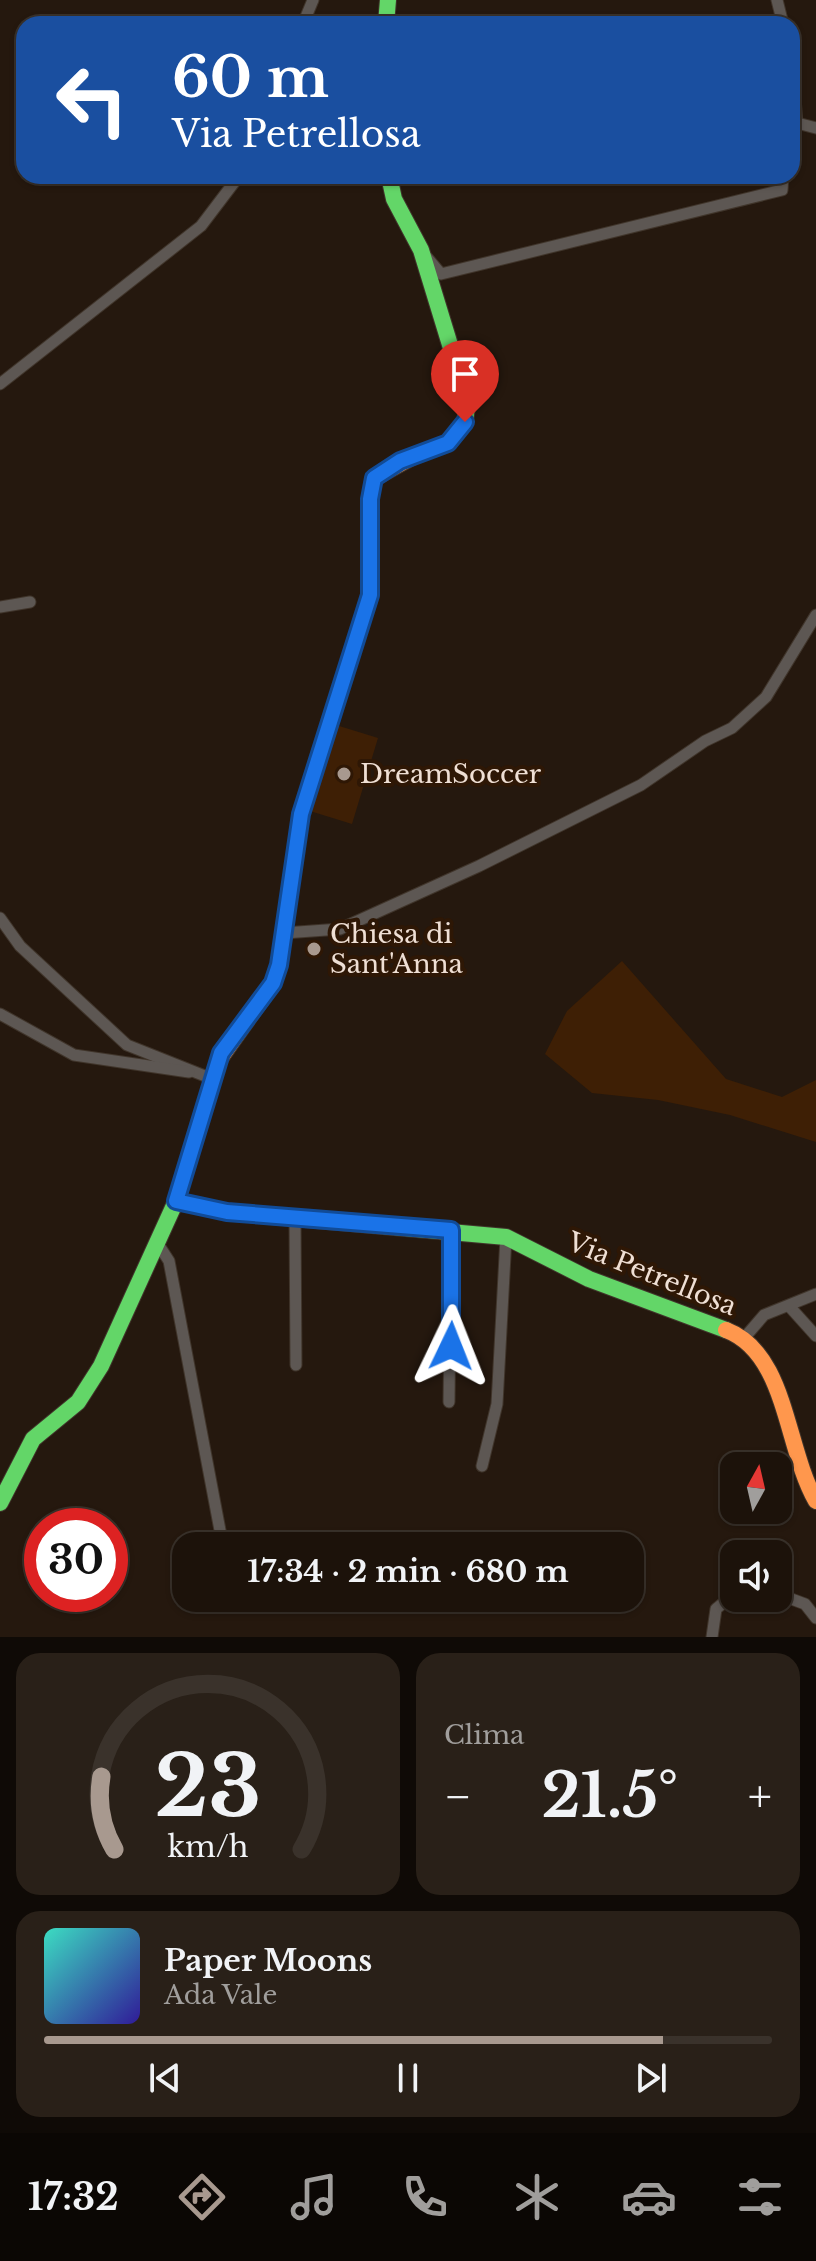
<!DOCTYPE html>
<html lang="it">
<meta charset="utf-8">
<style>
:root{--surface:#1c120a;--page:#292018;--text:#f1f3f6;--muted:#a09e9c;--line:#3a322b;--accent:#a8998f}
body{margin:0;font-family:"Libre Baskerville",serif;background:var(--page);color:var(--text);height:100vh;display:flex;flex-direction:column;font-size:30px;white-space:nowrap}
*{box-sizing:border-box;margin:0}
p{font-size:26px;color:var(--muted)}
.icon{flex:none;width:44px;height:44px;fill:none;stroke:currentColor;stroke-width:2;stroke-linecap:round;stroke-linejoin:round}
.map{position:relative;height:1637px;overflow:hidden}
.drawer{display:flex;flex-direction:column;gap:16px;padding:16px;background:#0f0a06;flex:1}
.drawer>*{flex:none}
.guide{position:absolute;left:16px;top:16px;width:784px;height:168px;border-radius:24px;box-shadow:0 2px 6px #0004,0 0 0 2px var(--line);background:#1a4fa0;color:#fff;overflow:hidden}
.needle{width:52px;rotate:8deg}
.buttons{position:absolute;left:720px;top:1452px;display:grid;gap:16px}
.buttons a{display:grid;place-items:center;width:72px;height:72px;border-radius:16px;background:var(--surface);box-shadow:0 2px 6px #0004,0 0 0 2px var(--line);font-size:40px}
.speed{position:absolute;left:24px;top:1508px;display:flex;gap:16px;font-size:40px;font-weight:700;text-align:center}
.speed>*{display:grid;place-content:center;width:104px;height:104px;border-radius:50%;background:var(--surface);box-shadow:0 2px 6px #0004,0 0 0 2px var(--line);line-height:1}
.speed .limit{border:12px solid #d22;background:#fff;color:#111}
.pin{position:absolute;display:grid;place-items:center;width:68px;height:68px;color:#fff;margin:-82px -34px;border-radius:50% 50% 50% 0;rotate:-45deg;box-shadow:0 0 8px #0007}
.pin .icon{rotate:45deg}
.me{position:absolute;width:88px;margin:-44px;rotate:2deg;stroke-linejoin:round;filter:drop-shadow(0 0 6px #0008)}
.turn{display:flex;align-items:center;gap:28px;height:168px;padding:0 24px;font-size:36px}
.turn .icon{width:104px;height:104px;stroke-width:2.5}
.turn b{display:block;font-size:56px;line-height:68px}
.big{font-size:60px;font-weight:800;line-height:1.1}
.drawer .card{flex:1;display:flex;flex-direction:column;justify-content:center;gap:12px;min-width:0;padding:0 28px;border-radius:24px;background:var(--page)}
.drawer .dial{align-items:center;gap:0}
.dial svg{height:208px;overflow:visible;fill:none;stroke:var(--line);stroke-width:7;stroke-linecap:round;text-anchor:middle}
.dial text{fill:var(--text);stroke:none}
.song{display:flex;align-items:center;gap:24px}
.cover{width:96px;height:96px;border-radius:12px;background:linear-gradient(135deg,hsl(170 70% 55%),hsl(250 70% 35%))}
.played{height:8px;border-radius:4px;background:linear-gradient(90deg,var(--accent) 85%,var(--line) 85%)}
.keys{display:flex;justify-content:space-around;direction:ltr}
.heat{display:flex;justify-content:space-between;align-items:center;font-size:44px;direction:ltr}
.drawer .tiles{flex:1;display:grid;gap:16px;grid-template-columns:1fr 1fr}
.card:last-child{grid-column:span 2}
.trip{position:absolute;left:172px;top:1532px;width:472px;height:80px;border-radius:24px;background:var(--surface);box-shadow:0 2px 6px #0004,0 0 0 2px var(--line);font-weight:800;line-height:80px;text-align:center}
.menu{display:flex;height:128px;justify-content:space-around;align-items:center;background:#0b0704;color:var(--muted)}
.menu .icon{width:56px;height:56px}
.menu .on{color:var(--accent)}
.menu b{font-size:36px;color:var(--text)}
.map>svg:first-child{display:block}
.green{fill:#3e1f05}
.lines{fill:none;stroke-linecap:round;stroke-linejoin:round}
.street-casing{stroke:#40352b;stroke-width:13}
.fast-casing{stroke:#40352b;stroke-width:18}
.slow-casing{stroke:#40352b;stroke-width:18}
.street{stroke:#5d5753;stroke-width:11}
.fast{stroke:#63d668;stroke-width:16}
.slow{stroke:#ff974d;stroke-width:16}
.route-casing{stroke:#114b97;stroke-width:20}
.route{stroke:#1a73e8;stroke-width:14}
.poi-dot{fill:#a8998f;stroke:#2e1705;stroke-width:3}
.labels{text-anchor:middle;stroke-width:8;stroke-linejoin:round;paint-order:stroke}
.poi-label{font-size:26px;fill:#efdfd4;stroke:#2e1705;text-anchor:start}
.street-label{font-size:26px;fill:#efdfd4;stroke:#2e1705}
</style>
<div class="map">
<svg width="816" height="1637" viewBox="0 0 816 1637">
<rect width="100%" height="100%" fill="#25180e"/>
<g class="green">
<path d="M 336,725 L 378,738 L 352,824 L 310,811 Z"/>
<path d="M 622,961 L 726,1079 L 782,1097 L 816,1080 L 816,1142 L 730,1115 L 658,1100 L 592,1093 L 545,1054 L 567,1011 Z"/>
</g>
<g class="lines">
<g class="street-casing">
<g id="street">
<path d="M 777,0 L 783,24"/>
<path d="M 303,24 L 313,0"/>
<path d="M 793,73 L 797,123 L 816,128"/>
<path d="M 424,254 L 441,274 L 782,190 L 783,176"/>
<path d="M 0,384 L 201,226 L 239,176"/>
<path d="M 0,607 L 30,602"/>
<path d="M 0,918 L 20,946 L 127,1045 L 215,1080"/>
<path d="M 284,933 L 340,929 L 479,866 L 641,785 L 705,741 L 732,728 L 766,697 L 816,615"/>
<path d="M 0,1014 L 74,1055 L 189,1072"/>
<path d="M 295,1219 L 296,1365"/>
<path d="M 158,1244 L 169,1261 L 223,1546"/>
<path d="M 789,1306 L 816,1336"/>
<path d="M 745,1337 L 764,1315 L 816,1294"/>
<path d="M 449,1402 L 451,1230"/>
<path d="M 482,1466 L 497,1404 L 506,1237"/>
<path d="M 778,1594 L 805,1604 L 816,1618"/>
<path d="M 712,1637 L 716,1609 L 722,1604 L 746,1598"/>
</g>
</g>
<g class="fast-casing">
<g id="fast">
<path d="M 386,24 L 388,0"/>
<path d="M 389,176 L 394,199 L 421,250 L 454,358 L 469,392 L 465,422 L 448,443 L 414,456"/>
<path d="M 176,1201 L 227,1212 L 506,1237 L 589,1279 L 726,1330"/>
<path d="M 0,1503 L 33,1439 L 78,1402 L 101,1366 L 176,1201 L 219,1060"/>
</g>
</g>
<g class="slow-casing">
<g id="slow">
<path d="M 219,1060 L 273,983 L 279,965 L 301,814 L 370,595 L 370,499 L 374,478 L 414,456"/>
<path d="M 726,1330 C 787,1353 785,1447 816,1501"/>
</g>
</g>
<use href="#street" class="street"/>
<use href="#fast" class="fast"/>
<use href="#slow" class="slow"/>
</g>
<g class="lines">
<g class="route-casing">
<path id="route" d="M 451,1346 L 451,1230 L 227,1212 L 176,1201 L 221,1053 L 273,983 L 279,965 L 301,814 L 370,595 L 370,499 L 374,478 L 400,461 L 448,443 L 465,422"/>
</g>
<use href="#route" class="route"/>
</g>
<g class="poi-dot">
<circle cx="344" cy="774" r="8"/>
<circle cx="314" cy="949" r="8"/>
</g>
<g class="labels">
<g class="poi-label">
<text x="360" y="783">DreamSoccer</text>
<text x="330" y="943">Chiesa di<tspan x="330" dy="30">Sant'Anna</tspan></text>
</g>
<g class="street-label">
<text transform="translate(652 1274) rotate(22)" y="9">Via Petrellosa</text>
</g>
</g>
</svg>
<div class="buttons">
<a><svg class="needle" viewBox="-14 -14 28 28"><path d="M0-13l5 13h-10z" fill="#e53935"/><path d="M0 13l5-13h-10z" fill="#a09e9c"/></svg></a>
<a><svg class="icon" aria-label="sound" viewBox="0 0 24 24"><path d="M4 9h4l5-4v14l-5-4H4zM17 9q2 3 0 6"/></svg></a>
</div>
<div class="speed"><div class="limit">30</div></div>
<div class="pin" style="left:465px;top:422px;background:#d93025"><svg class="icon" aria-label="arrive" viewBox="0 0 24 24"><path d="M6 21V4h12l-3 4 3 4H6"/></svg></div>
<svg class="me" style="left:451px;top:1346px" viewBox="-20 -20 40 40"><path d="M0-17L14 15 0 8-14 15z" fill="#1a73e8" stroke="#fff" stroke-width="4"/></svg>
<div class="trip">17:34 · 2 min · 680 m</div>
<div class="guide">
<div class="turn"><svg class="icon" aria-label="left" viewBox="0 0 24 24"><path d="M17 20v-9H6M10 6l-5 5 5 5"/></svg><div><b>60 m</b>Via Petrellosa</div></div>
</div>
</div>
<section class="drawer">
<div class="tiles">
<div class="card dial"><svg viewBox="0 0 100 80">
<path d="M14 69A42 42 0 1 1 86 69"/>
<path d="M14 69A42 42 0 0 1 9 41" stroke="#a8998f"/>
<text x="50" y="56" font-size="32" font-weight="700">23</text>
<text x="50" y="72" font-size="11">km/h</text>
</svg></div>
<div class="card"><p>Clima</p>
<div class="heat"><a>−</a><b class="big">21.5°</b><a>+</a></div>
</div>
<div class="card">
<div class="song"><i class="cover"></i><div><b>Paper Moons</b><p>Ada Vale</p></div></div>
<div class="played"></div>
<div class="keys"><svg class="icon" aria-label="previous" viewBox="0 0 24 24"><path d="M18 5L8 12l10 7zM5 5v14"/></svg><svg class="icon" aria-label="pause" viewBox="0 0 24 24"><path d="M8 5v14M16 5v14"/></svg><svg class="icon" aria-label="next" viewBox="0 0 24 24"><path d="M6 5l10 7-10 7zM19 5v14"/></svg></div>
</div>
</div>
</section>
<nav class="menu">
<b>17:32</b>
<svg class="icon on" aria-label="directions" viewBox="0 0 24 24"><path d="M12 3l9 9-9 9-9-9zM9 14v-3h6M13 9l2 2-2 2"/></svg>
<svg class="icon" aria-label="music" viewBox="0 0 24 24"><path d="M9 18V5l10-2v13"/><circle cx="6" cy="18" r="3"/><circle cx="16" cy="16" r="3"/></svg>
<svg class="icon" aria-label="phone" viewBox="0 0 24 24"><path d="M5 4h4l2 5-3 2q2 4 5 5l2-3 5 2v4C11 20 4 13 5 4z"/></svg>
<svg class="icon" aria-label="climate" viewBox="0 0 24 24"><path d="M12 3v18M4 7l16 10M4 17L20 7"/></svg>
<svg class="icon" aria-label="car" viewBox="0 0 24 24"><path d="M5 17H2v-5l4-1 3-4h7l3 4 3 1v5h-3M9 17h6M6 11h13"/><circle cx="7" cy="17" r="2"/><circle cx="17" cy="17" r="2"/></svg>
<svg class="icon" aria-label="filters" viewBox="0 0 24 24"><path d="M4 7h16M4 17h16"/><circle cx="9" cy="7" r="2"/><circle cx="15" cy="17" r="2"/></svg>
</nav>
